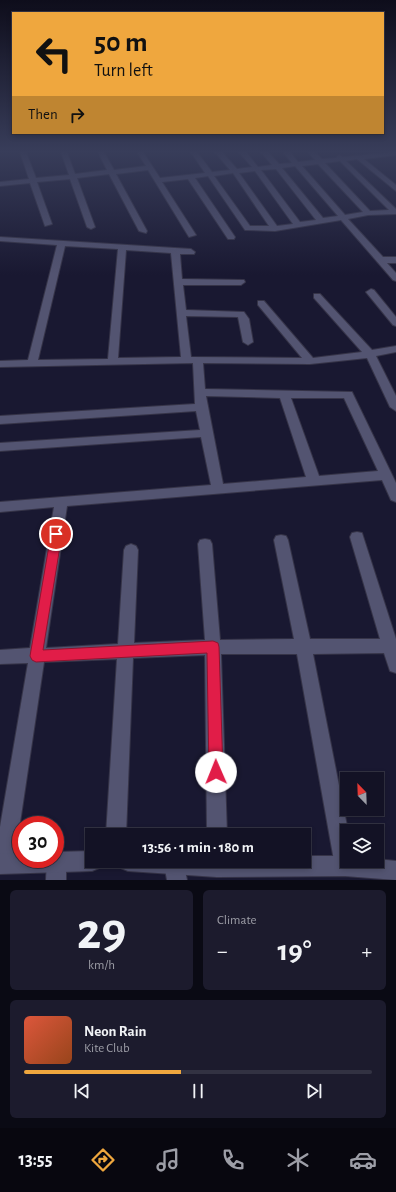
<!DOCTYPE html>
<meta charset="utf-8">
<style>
:root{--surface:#131225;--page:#1c1b2d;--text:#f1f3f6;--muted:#9d9ea7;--line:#323242;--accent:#efa73e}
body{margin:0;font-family:"Alegreya Sans",sans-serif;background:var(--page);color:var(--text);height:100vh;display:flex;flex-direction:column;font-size:15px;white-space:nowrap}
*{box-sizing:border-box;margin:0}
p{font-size:13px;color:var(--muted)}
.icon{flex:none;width:22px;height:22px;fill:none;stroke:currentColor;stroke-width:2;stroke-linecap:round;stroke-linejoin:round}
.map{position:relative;height:880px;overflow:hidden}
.drawer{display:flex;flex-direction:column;gap:10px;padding:10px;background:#0a0a14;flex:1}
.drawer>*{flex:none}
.hud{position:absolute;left:12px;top:12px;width:372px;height:122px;border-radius:0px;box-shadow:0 2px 6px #0003,0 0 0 1px var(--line);background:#efa73e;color:#111;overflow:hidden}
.needle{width:26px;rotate:337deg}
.fabs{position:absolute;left:340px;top:772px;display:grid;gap:8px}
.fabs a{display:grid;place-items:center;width:44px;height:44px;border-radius:0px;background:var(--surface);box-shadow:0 2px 6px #0003,0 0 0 1px var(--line);font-size:20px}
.speed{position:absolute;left:12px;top:816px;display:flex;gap:8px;font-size:20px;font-weight:700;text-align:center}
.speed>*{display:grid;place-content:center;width:52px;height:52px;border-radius:50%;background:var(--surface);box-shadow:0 2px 6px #0003,0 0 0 1px var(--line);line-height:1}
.speed .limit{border:6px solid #d22;background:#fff;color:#111}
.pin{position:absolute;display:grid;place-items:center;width:34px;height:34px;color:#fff;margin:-17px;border:2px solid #fff;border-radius:50%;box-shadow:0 1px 4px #0007}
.me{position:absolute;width:44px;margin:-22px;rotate:359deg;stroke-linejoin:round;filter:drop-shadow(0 0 3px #0008)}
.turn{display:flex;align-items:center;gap:14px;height:84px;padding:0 16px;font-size:18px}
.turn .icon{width:52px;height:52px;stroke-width:2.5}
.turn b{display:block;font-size:28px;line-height:34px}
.then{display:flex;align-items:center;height:38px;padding:0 16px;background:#0003;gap:8px;font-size:15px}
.big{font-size:30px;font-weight:700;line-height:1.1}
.drawer .tile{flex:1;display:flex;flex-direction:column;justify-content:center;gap:6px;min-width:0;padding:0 14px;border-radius:6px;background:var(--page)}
.drawer .dial{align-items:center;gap:0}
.dial b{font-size:52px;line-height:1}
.song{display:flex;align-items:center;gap:12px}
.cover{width:48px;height:48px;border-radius:6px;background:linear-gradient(135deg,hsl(10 70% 55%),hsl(20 70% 35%))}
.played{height:4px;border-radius:2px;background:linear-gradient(90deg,var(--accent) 45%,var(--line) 45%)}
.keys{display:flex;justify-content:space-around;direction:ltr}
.heat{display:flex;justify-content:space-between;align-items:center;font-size:22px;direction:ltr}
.drawer .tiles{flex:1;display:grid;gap:10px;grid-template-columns:1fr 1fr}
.tile:last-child{grid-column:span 2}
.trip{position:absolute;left:85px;top:828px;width:226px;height:40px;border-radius:0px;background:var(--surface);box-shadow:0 2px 6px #0003,0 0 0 1px var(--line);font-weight:700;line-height:40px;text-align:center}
.dock{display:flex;height:64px;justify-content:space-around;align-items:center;background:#08070f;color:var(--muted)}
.dock .icon{width:28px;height:28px}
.dock .current{color:var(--accent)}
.dock b{font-size:18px;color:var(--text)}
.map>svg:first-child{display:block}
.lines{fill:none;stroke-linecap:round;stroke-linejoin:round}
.street-casing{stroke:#363448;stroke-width:2}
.secondary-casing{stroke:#363448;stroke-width:2}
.street{fill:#535471;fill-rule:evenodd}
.secondary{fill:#535471;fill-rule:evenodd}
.route{fill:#e11d48;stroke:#92132f}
</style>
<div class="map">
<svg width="396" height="880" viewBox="0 0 396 880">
<rect width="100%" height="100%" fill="#191831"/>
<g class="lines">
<g class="street-casing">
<g id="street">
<path d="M 20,152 L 26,152 L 36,178 L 69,175 L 61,152 L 67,152 L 75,174 L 107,170 L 98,152 L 104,152 L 114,170 L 146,166 L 137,152 L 143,152 L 160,178 L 205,173 L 191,152 L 197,152 L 212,172 L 230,170 L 215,152 L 222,152 L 237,169 L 252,167 L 239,152 L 246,152 L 258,167 L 272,165 L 261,152 L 268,152 L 279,164 L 292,163 L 283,152 L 290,152 L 298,162 L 315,160 L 308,152 L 315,152 L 322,159 L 336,158 L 339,155 L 343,157 L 396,152 L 396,155 L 364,159 L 396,185 L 396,191 L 357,159 L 346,161 L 396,209 L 396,214 L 368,215 L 348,219 L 383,257 L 396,257 L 396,263 L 387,263 L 396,273 L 396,281 L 393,280 L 341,220 L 275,231 L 245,230 L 208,176 L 195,178 L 235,237 L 234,239 L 228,239 L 188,179 L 162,182 L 196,235 L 189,237 L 148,170 L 116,174 L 147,231 L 146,233 L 139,231 L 109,174 L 77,178 L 95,227 L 91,229 L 87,227 L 70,179 L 37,182 L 52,224 L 45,226 L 30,183 L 0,186 L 0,182 L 29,179 ZM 340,161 L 389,210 L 370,211 L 325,163 ZM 318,164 L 363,212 L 345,215 L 302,166 ZM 295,166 L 338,216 L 323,218 L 282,168 ZM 276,169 L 316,220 L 300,222 L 261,170 ZM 255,171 L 293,224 L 277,226 L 239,173 ZM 233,173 L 269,226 L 250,226 L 214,176 Z"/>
<path d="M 0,237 L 191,249 L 195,252 L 194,254 L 180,254 L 182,279 L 244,280 L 245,282 L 241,285 L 183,285 L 186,310 L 244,312 L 249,319 L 253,342 L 248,345 L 243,342 L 238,317 L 186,316 L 191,357 L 302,358 L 258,305 L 258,301 L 264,301 L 313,358 L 362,352 L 314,298 L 314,294 L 320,294 L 372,350 L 396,346 L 396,352 L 376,356 L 396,396 L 396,411 L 390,407 L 367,358 L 310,364 L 203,363 L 205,389 L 352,392 L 396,483 L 396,502 L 391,500 L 382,480 L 67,506 L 46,648 L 118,644 L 124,550 L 126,546 L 131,544 L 136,546 L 138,550 L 134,643 L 205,640 L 198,544 L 200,540 L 205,539 L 210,540 L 212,544 L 220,640 L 294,639 L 274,540 L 276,536 L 281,535 L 286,536 L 288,540 L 310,639 L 380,639 L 350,537 L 352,533 L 357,532 L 362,533 L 396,639 L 396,673 L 390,671 L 384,653 L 313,654 L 348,831 L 347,861 L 354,861 L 355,866 L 352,873 L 345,876 L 338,873 L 335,866 L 297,654 L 221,654 L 227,835 L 207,835 L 205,655 L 133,658 L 126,835 L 106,835 L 117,659 L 44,662 L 14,863 L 11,870 L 4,873 L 0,871 L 0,827 L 28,663 L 0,664 L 0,650 L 30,648 L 54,507 L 0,512 L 0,502 L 211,485 L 201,437 L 0,451 L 0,443 L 200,430 L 196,411 L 0,424 L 0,416 L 195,404 L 193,363 L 0,367 L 0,361 L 28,360 L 57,245 L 0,241 ZM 65,246 L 118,249 L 108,359 L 38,360 ZM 126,250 L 171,253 L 181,357 L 118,358 ZM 206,396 L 280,398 L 306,477 L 223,484 ZM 291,398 L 344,398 L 378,471 L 319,476 Z"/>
<path d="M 371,289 L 374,290 L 396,317 L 396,326 L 393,325 L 366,292 Z"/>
<path d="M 55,852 L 63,855 L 66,862 L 66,880 L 46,880 L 47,859 L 55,859 Z"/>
<path d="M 165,861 L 183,861 L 187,880 L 167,880 L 164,864 Z"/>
</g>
</g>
<g class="secondary-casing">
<g id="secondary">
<path d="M 92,851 L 92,861 L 102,861 L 99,868 L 92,871 L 0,874 L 0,854 L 21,853 L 21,859 L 55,859 L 55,852 Z"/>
<path d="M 304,856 L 347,856 L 347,861 L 377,861 L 377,859 L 396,861 L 396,880 L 345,876 L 217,877 L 128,871 L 121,868 L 118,861 L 304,861 Z"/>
</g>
</g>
<use href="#street" class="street"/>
<use href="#secondary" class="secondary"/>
</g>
<linearGradient id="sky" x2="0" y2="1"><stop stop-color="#0e0d1b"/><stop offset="0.55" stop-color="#383d5a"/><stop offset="1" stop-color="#383d5a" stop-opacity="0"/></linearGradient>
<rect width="396" height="275" fill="url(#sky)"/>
<path class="route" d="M 56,529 L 62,534 L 43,650 L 213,641 L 218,643 L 219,647 L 223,772 L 221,777 L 216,779 L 211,777 L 209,772 L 207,653 L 36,662 L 32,660 L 30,656 L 51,534 Z"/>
</svg>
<div class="fabs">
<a><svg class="needle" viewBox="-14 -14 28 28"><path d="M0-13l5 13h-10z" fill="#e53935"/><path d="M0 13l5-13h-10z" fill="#9d9ea7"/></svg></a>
<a><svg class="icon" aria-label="layers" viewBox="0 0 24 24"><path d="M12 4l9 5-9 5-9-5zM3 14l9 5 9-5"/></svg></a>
</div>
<div class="speed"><div class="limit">30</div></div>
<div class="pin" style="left:56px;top:534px;background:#d93025"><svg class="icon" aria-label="arrive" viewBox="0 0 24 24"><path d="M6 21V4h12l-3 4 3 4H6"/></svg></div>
<svg class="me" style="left:216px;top:772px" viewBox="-20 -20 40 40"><circle r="19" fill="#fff"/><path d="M0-13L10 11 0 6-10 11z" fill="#e11d48"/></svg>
<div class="trip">13:56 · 1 min · 180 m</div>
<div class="hud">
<div class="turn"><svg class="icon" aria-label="left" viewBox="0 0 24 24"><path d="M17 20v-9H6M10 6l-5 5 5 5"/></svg><div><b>50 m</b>Turn left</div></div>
<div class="then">Then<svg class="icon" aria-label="right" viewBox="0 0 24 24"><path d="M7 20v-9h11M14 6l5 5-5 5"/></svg></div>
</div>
</div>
<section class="drawer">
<div class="tiles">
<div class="tile dial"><b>29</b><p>km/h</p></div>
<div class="tile"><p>Climate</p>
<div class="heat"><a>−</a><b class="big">19°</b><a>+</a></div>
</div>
<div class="tile">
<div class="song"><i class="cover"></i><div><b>Neon Rain</b><p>Kite Club</p></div></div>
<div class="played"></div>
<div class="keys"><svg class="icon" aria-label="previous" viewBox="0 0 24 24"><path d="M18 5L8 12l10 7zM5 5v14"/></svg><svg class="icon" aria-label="pause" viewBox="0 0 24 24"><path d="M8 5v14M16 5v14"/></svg><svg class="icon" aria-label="next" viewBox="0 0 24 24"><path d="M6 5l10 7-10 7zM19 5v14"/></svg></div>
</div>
</div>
</section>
<nav class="dock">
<b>13:55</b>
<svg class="icon current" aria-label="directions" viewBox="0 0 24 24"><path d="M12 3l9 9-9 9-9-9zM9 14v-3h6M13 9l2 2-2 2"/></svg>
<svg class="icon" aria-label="music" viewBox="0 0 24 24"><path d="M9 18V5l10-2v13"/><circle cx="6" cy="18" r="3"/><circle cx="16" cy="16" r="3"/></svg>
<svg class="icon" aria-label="phone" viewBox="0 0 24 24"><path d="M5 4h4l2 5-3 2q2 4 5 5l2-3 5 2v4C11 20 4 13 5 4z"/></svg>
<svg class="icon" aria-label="climate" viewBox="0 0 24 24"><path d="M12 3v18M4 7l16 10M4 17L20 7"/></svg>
<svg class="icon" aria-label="car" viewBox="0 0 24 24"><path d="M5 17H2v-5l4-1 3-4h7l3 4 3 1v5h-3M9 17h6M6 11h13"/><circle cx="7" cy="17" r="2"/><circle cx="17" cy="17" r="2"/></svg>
</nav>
